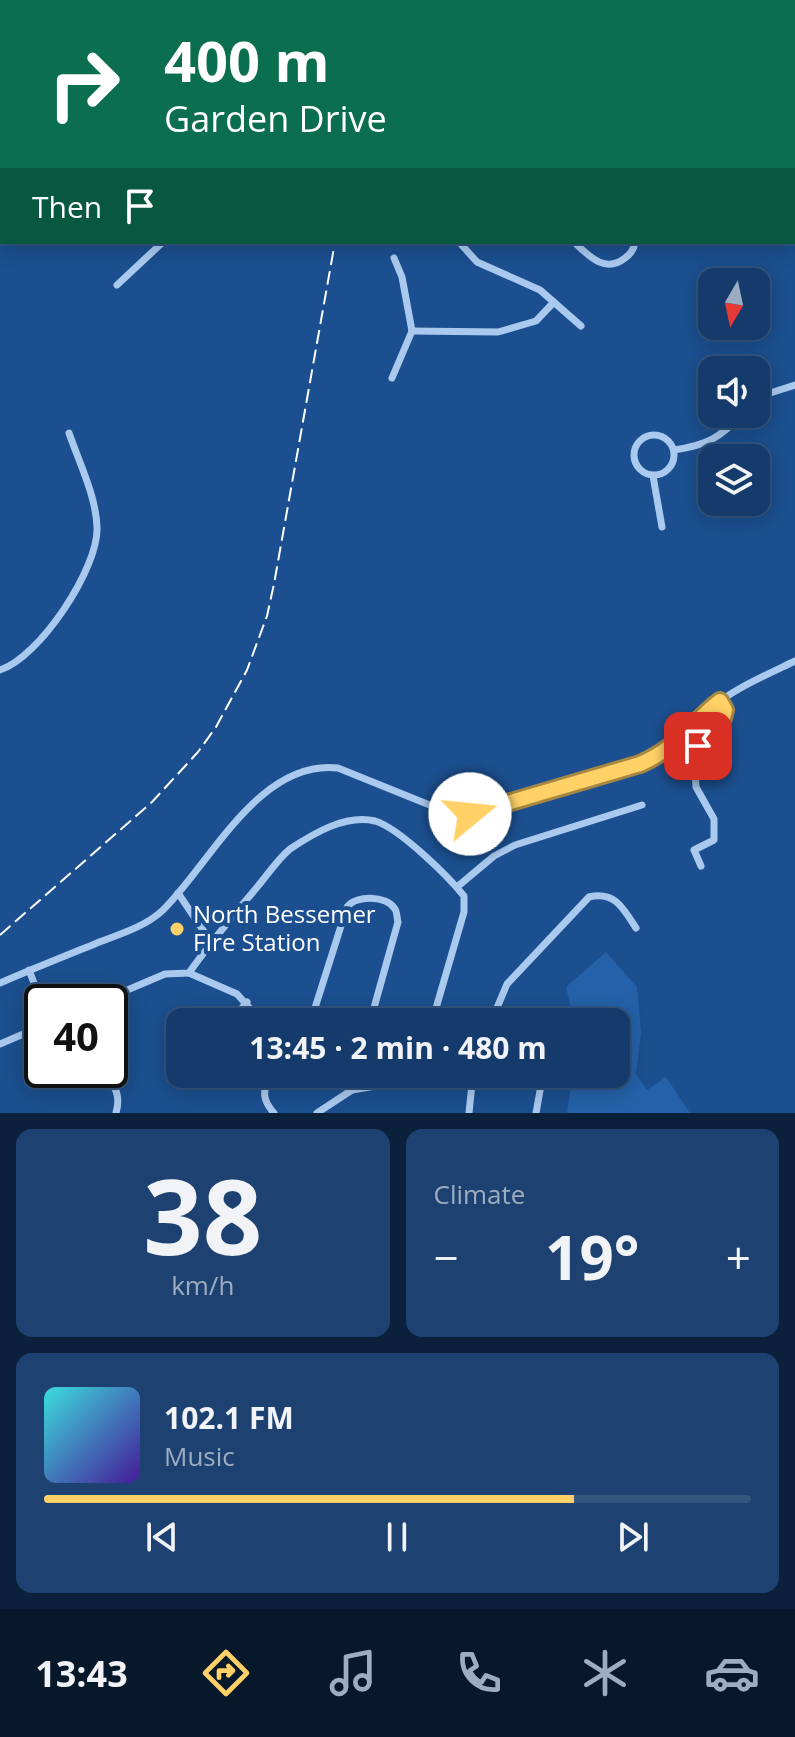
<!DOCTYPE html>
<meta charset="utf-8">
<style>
:root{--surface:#143b6b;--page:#1d4271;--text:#f1f3f6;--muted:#9dadc1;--line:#33557e;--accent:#ffd166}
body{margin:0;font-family:"Open Sans",sans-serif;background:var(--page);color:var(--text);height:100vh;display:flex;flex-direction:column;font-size:30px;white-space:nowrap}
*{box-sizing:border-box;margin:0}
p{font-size:26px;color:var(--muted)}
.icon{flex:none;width:44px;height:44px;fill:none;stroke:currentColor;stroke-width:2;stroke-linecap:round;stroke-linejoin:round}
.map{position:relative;height:1113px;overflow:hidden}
.sheet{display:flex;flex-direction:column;gap:16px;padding:16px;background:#0b203b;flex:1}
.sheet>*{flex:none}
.guide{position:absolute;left:0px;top:0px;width:796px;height:244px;box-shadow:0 4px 20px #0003,0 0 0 2px var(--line);background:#0b6e4f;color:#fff;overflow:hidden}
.needle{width:52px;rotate:189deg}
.fabs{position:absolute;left:698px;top:268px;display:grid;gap:16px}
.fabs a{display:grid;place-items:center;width:72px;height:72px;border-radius:16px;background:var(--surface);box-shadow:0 4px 20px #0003,0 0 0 2px var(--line);font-size:40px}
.speed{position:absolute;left:24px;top:984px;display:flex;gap:16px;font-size:40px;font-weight:700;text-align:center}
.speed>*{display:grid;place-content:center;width:104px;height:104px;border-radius:50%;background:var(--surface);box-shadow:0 4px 20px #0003,0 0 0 2px var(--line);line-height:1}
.speed .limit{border:4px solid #111;border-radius:12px;background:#fff;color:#111}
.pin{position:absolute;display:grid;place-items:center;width:68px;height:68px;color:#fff;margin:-34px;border-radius:16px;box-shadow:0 4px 12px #0006}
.me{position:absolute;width:88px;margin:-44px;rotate:73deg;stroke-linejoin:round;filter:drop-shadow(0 0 6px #0008)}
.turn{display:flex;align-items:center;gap:28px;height:168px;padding:0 32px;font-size:36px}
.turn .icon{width:104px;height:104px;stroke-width:2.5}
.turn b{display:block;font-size:56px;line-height:68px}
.then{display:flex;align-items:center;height:76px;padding:0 32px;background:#0003;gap:16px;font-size:30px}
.big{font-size:60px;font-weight:700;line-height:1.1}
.sheet .card{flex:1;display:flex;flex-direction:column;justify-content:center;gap:12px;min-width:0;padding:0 28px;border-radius:16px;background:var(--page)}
.sheet .dial{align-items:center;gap:0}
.dial b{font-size:104px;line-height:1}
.song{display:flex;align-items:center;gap:24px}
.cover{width:96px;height:96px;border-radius:12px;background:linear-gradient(135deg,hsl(180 70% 55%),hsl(260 70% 35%))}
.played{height:8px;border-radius:4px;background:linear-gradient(90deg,var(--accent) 75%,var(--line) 75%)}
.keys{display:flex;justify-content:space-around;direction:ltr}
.heat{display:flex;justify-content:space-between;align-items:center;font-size:44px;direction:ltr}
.sheet .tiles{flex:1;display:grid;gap:16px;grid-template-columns:1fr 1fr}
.card:last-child{grid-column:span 2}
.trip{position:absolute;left:166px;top:1008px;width:464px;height:80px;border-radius:16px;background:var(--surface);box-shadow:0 4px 20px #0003,0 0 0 2px var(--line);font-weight:700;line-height:80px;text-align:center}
.tab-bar{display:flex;height:128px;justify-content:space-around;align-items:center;background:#08182b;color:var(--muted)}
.tab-bar .icon{width:56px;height:56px}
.tab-bar .current{color:var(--accent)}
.tab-bar b{font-size:36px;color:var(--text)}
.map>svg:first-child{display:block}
.green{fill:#2461a8}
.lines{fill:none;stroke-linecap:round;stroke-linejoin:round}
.minor{stroke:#a9c9ee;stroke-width:7}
.major{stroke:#f0f6ff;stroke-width:8}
.rail{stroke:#fff;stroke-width:2;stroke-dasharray:14 6;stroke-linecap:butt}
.route-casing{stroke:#a68842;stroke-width:20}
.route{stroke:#ffd166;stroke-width:14}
.poi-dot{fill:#ffd166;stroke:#1b4f8f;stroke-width:3}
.labels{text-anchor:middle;stroke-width:8;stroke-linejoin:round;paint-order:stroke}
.poi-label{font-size:24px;fill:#fff;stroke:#1b4f8f;text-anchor:start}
</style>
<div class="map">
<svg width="795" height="1113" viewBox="0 0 795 1113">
<rect width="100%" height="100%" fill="#1b4f8f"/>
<path class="green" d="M 606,952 L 637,987 L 641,1032 L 636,1074 L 647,1090 L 666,1077 L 690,1113 L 567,1113 L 573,1074 L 616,1074 L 616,1022 L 574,1022 L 566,987 Z"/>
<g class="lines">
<g class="minor">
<path d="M 164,0 L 165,2"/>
<path d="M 630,0 L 630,2"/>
<path d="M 692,0 L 692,2"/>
<path d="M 122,2 L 124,0"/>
<path d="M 576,2 L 576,0"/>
<path d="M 0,141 L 2,139"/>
<path d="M 794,200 L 795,201"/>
<path d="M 459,242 L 477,262 L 540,290 L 581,326"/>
<path d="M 574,242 C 589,256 605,274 625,258 C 631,254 634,249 635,242"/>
<path d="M 394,258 L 402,277 L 412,331"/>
<path d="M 117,285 L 163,242"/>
<path d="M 412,331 L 498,332 L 536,321 L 554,302"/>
<path d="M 392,378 L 412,331"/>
<path d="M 756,402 L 767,394 L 795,385"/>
<circle cx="654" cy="455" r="20"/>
<path d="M 674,450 C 708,445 719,438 743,414"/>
<path d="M 653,476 L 662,527"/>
<path d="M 0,670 C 39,658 99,568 97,527 C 96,496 79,462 69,433"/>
<path d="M 701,866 L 694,850 L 714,840 L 714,819 L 696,787 L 694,755 L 698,746 L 725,714 L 720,701"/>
<path d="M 457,887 L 494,856 L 515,845 L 642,805"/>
<path d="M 178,893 L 211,942"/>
<path d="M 29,970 L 42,1004"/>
<path d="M 189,973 L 237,994 L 262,1022"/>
<path d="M 0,983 C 32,969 65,956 97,943 C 120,934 145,927 163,910 C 210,864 259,759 338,768 L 442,810 L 470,814 L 658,756 C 678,745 691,725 708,710 C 733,689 766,675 795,661"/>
<path d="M 99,1002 L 165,974 L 189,973 C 210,943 234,915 258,886 C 268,874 278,859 290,849 C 314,833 346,814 375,821 C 399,828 448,876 464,896 L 464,912 L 432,1022"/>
<path d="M 230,1022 L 247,1002"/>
<path d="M 306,1022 L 314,1011 L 347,907 C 356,895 386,895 395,909 C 397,911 397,920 398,922 L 370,1022"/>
<path d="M 491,1022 L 507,984 L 589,897 C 615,891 623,908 636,928"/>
<path d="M 0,1044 L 42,1026"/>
<path d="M 87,1070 C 109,1077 123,1088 116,1113"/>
<path d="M 352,1090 L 354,1074"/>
<path d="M 274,1113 C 264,1102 262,1093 268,1079 L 275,1074"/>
<path d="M 317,1113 L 352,1090 L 446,1074"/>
<path d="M 469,1113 L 473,1074"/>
<path d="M 536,1113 L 543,1074"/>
</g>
<g class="major">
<path d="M 747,0 L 747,2"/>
<path d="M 794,153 L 795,153"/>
</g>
<g class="rail">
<path d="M 400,2 L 401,0"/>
<path d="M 0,935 L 152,802 L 198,752 L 216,727 L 247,670 L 267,616 L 274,584 L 335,242"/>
</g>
</g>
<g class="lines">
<g class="route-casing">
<path id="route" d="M 470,814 L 640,764 C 679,747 689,725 720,701 L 725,710 L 723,718 L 698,746"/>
</g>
<use href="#route" class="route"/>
</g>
<circle class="poi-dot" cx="177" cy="929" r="8"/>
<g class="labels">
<g class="poi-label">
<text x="193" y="923">North Bessemer<tspan x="193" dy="28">FIre Station</tspan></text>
</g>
</g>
</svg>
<div class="fabs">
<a><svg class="needle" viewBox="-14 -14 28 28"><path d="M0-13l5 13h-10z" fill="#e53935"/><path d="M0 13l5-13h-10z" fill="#9dadc1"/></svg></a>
<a><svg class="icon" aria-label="sound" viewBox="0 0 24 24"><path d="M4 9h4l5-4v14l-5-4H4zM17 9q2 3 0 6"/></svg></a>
<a><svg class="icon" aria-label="layers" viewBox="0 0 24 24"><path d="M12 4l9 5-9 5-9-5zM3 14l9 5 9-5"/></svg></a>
</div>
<div class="speed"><div class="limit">40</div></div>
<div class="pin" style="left:698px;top:746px;background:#d93025"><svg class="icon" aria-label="arrive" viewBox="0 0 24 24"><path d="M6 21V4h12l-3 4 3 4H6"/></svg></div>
<svg class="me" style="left:470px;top:814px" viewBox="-20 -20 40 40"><circle r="19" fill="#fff"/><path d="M0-13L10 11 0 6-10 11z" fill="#ffd166"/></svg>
<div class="trip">13:45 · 2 min · 480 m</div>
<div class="guide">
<div class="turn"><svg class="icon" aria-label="right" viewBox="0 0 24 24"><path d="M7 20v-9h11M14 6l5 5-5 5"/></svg><div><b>400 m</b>Garden Drive</div></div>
<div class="then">Then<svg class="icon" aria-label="arrive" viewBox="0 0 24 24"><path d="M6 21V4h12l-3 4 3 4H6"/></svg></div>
</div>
</div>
<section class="sheet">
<div class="tiles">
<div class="card dial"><b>38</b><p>km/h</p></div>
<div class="card"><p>Climate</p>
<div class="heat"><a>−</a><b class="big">19°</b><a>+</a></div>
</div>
<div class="card">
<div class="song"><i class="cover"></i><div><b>102.1 FM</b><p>Music</p></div></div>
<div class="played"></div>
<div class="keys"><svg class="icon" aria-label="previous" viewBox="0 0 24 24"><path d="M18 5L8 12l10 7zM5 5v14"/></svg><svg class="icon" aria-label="pause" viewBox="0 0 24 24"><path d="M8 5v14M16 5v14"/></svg><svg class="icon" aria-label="next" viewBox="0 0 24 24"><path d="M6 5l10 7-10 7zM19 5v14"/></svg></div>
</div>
</div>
</section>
<nav class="tab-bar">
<b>13:43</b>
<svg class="icon current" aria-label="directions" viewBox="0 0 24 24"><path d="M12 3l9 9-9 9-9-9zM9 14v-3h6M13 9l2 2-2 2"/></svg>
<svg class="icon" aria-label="music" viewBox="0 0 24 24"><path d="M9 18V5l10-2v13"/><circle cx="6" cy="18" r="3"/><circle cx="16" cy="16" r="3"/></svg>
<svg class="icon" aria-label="phone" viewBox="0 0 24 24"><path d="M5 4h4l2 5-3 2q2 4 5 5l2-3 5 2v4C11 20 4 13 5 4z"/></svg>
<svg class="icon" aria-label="climate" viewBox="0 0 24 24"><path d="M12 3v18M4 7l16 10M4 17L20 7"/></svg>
<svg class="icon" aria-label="car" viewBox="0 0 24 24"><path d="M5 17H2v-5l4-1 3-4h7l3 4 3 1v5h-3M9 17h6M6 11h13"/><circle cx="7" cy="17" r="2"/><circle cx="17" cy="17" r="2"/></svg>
</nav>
